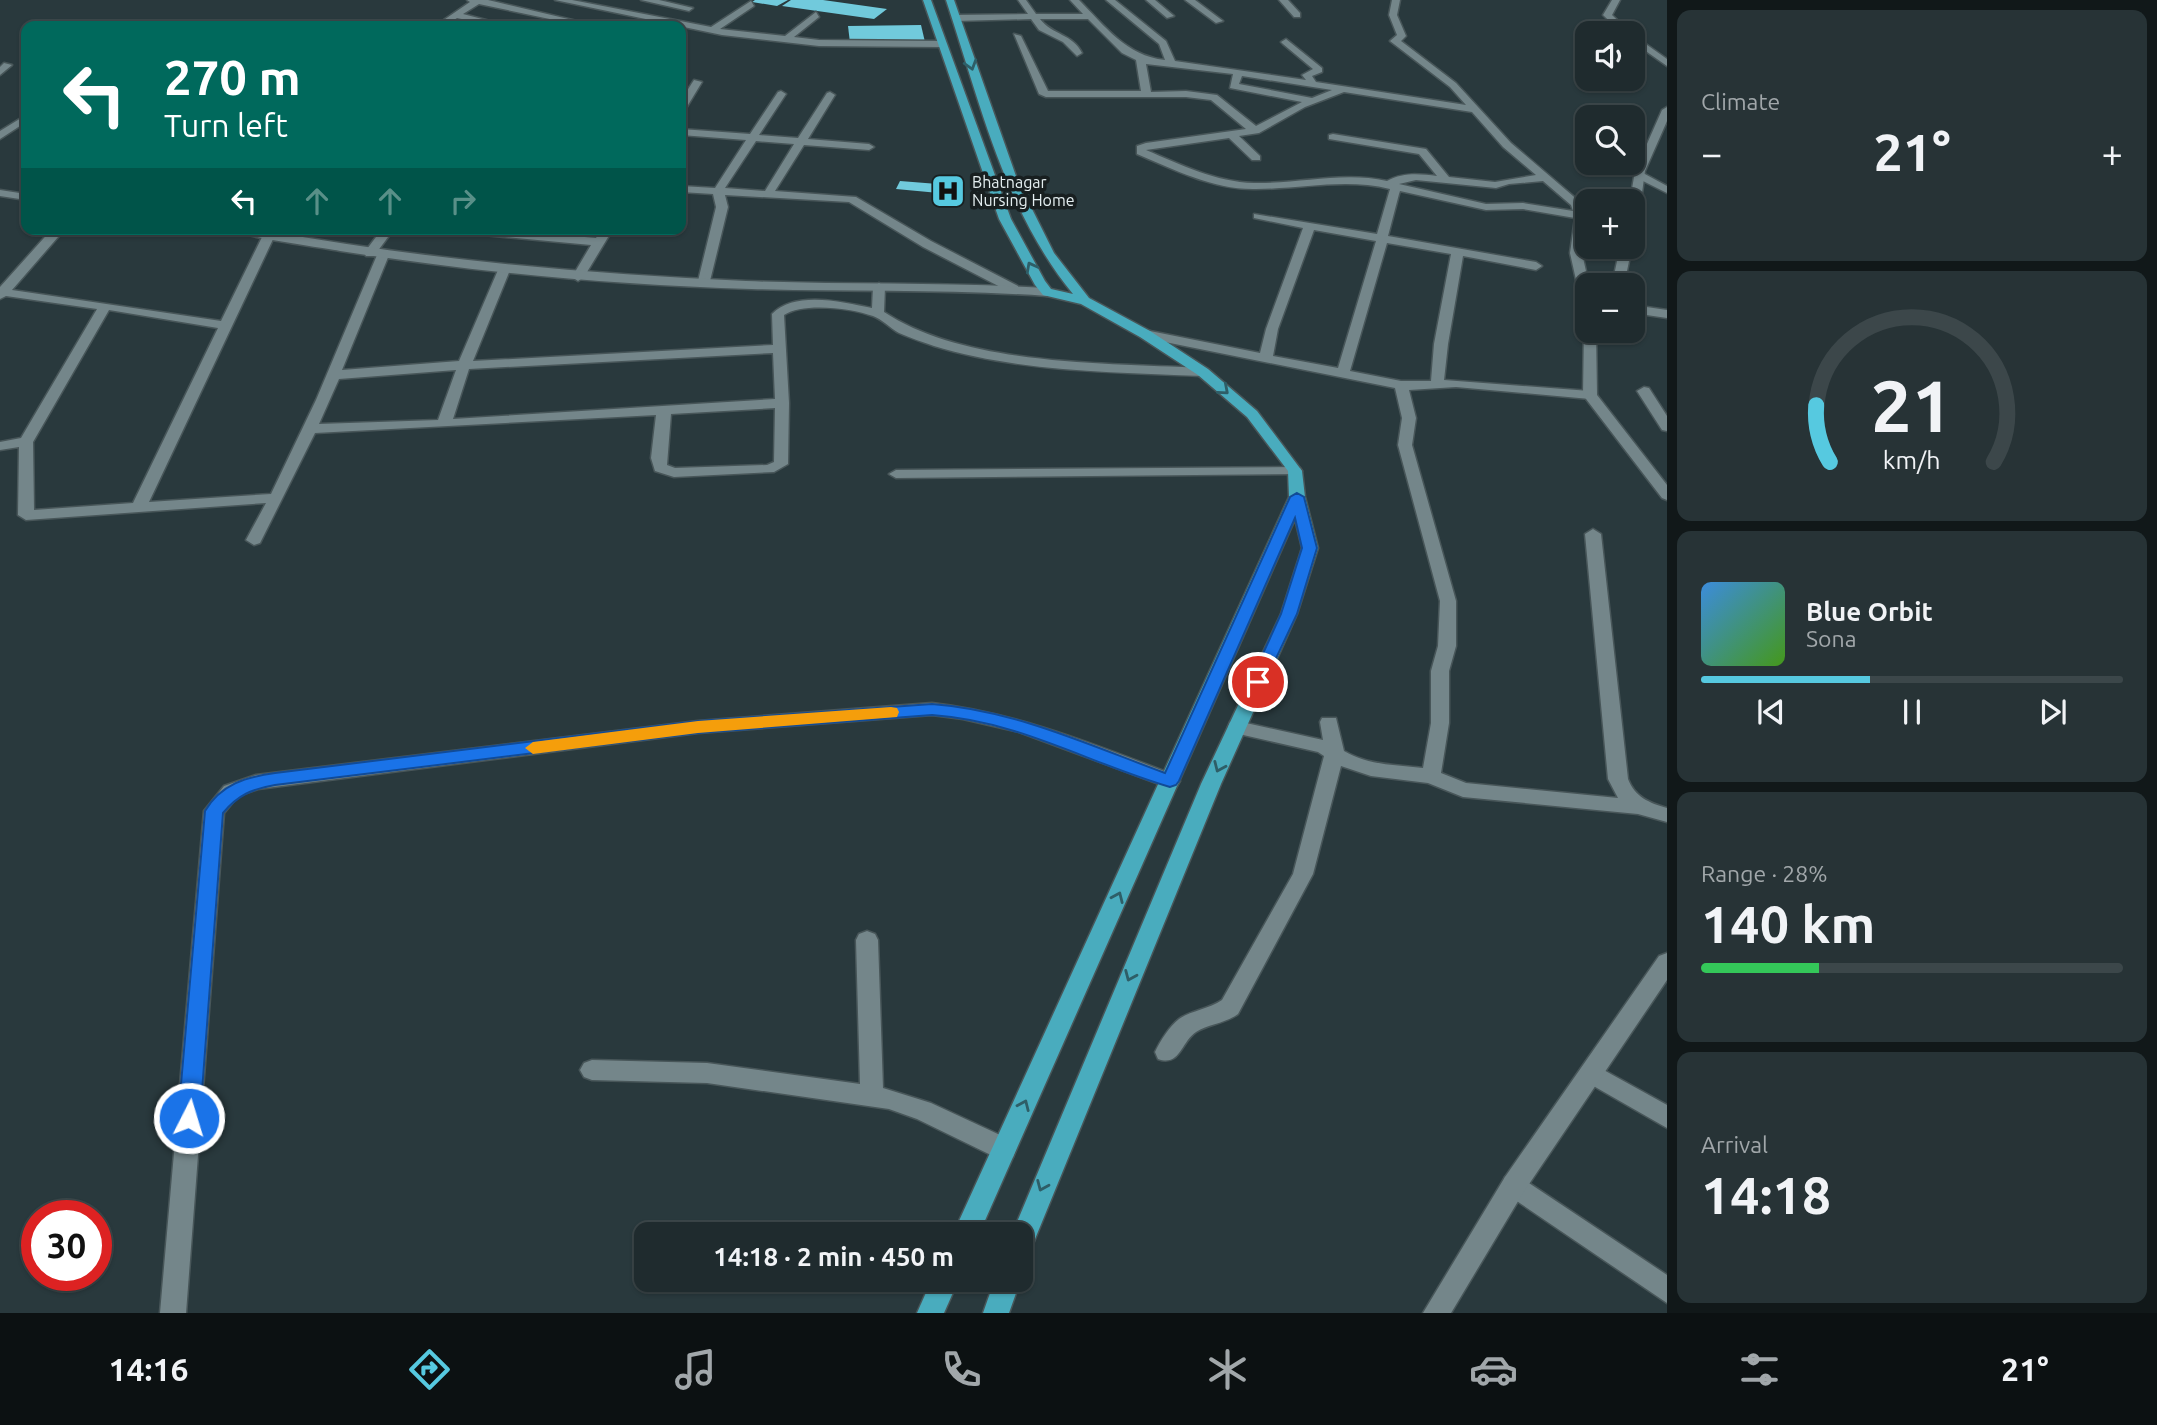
<!DOCTYPE html>
<meta charset="utf-8">
<style>
:root{--surface:#1f2b2e;--page:#273336;--text:#f1f3f6;--muted:#a1a7aa;--line:#3c474a;--accent:#56c9e0}
body{margin:0;font-family:Ubuntu,sans-serif;background:var(--page);color:var(--text);height:100vh;display:flex;flex-direction:column;font-size:26px;white-space:nowrap}
*{box-sizing:border-box;margin:0}
p{font-size:23px;color:var(--muted)}
.icon{flex:none;width:38px;height:38px;fill:none;stroke:currentColor;stroke-width:2;stroke-linecap:round;stroke-linejoin:round}
.map{position:relative;flex:1;overflow:hidden}
.drawer{display:flex;flex-direction:column;gap:10px;padding:10px;background:#111819;width:490px}
.drawer>*{flex:none}
.banner{position:absolute;left:21px;top:21px;width:665px;height:214px;border-radius:14px;box-shadow:0 2px 5px #0004,0 0 0 2px var(--line);background:#00695c;color:#fff;overflow:hidden}
.controls{position:absolute;left:1575px;top:21px;display:grid;gap:14px}
.controls a{display:grid;place-items:center;width:70px;height:70px;border-radius:14px;background:var(--surface);box-shadow:0 2px 5px #0004,0 0 0 2px var(--line);font-size:35px}
.speed{position:absolute;left:21px;top:1200px;display:flex;gap:14px;font-size:35px;font-weight:700;text-align:center}
.speed>*{display:grid;place-content:center;width:91px;height:91px;border-radius:50%;background:var(--surface);box-shadow:0 2px 5px #0004,0 0 0 2px var(--line);line-height:1}
.speed .limit{border:10px solid #d22;background:#fff;color:#111}
.pin{position:absolute;display:grid;place-items:center;width:60px;height:60px;color:#fff;margin:-30px;border:4px solid #fff;border-radius:50%;box-shadow:0 2px 7px #0007}
.me{position:absolute;width:77px;margin:-38px;rotate:5deg;stroke-linejoin:round;filter:drop-shadow(0 0 5px #0008)}
.turn{display:flex;align-items:center;gap:24px;height:147px;padding:0 28px;font-size:32px}
.turn .icon{width:91px;height:91px;stroke-width:2.5}
.turn b{display:block;font-size:49px;line-height:60px}
.lanes{display:flex;align-items:center;height:66px;padding:0 28px;background:#0003;justify-content:center;gap:35px;direction:ltr}
.lanes .off{opacity:.35}
.big{font-size:52px;font-weight:700;line-height:1.1}
.drawer .widget{flex:1;display:flex;flex-direction:column;justify-content:center;gap:10px;min-width:0;padding:0 24px;border-radius:14px;background:var(--page)}
.drawer .dial{align-items:center;gap:0}
.dial svg{height:182px;overflow:visible;fill:none;stroke:var(--line);stroke-width:7;stroke-linecap:round;text-anchor:middle}
.dial text{fill:var(--text);stroke:none}
.song{display:flex;align-items:center;gap:21px}
.cover{width:84px;height:84px;border-radius:10px;background:linear-gradient(135deg,hsl(210 70% 55%),hsl(100 70% 35%))}
.played{height:7px;border-radius:4px;background:linear-gradient(90deg,var(--accent) 40%,var(--line) 40%)}
.keys{display:flex;justify-content:space-around;direction:ltr}
.heat{display:flex;justify-content:space-between;align-items:center;font-size:38px;direction:ltr}
.charge{height:10px;border-radius:5px;background:linear-gradient(90deg,#34c759 28%,var(--line) 0)}
.trip{position:absolute;left:634px;top:1222px;width:399px;height:70px;border-radius:14px;background:var(--surface);box-shadow:0 2px 5px #0004,0 0 0 2px var(--line);font-weight:700;line-height:70px;text-align:center}
.menu{display:flex;height:112px;justify-content:space-around;align-items:center;background:#0c1112;color:var(--muted)}
.menu .icon{width:49px;height:49px}
.menu .on{color:var(--accent)}
.menu b{font-size:32px;color:var(--text)}
main{display:flex;flex:1;min-height:0}
.map>svg:first-child{display:block}
.building{fill:#71cadc}
.lines{fill:none;stroke-linecap:round;stroke-linejoin:round}
.street-casing{stroke:#485659;stroke-width:3}
.secondary-casing{stroke:#485659;stroke-width:3}
.primary-casing{stroke:#485659;stroke-width:3}
.street{fill:#74868a;fill-rule:evenodd}
.secondary{fill:#74868a;fill-rule:evenodd}
.primary{fill:#49acbe;fill-rule:evenodd}
.oneway{stroke:#2e5e67}
.route{fill:#1a73e8;stroke:#114b97;stroke-width:2}
.slow{fill:#f59e0b}
.labels{text-anchor:middle;stroke-width:7;stroke-linejoin:round;paint-order:stroke}
.far-poi-label{font-size:16px;fill:#e4eef0;stroke:#181f20;text-anchor:start}
</style>
<main>
<div class="map">
<svg width="1667" height="1313" viewBox="0 0 1667 1313">
<rect width="100%" height="100%" fill="#29393d"/>
<g class="building">
<path d="M 755,0 L 788,0 L 777,6 L 752,2 Z"/>
<path d="M 791,0 L 823,0 L 887,9 L 874,19 L 782,6 Z"/>
<path d="M 921,25 L 925,42 L 850,43 L 848,26 Z"/>
<path d="M 900,181 L 963,186 L 960,195 L 896,189 Z"/>
</g>
<g class="lines">
<g class="street-casing">
<g id="street">
<path d="M 467,0 L 488,0 L 598,26 L 583,26 L 479,4 L 463,14 L 509,26 L 494,26 L 457,18 L 445,26 L 435,26 L 470,2 Z"/>
<path d="M 555,0 L 572,0 L 711,27 L 751,1 L 754,6 L 720,29 L 785,36 L 816,12 L 819,17 L 794,37 L 819,40 L 941,41 L 946,44 L 941,47 L 819,46 L 722,35 Z"/>
<path d="M 641,0 L 659,0 L 693,8 L 689,11 Z"/>
<path d="M 1018,0 L 1026,0 L 1036,14 L 1083,14 L 1070,0 L 1079,0 C 1105,26 1126,56 1165,60 L 1159,44 L 1106,0 L 1115,0 L 1166,41 L 1175,61 L 1306,80 L 1302,75 L 1313,69 L 1283,44 L 1281,42 L 1286,39 L 1322,68 L 1322,72 L 1312,76 L 1316,82 L 1466,105 L 1450,87 L 1390,41 L 1397,35 L 1389,15 L 1392,0 L 1400,0 L 1397,15 L 1406,36 L 1401,41 L 1456,83 L 1511,143 L 1580,202 L 1587,216 L 1582,253 L 1589,285 L 1587,285 L 1587,306 L 1581,302 L 1570,253 L 1575,218 L 1523,209 L 1486,210 L 1400,191 L 1399,194 L 1388,236 L 1536,262 L 1542,266 L 1536,270 L 1463,256 L 1448,344 L 1444,380 L 1590,391 L 1597,395 L 1590,399 L 1456,387 L 1409,390 L 1416,418 L 1412,445 L 1456,601 L 1456,646 L 1449,671 L 1449,723 L 1441,773 L 1466,783 L 1618,798 L 1608,779 L 1585,534 L 1593,529 L 1601,534 L 1628,779 C 1635,797 1649,803 1667,808 L 1667,822 L 1638,814 L 1463,797 L 1428,783 L 1371,776 L 1341,766 L 1313,874 L 1238,1014 C 1224,1024 1208,1024 1196,1032 C 1181,1042 1180,1067 1158,1059 L 1155,1052 C 1160,1041 1170,1026 1179,1019 C 1190,1011 1209,1009 1222,1000 L 1293,874 L 1324,756 L 1318,752 L 1230,732 L 1228,727 L 1230,722 L 1237,721 L 1323,740 L 1320,722 L 1322,718 L 1336,718 L 1344,751 C 1367,765 1396,765 1423,768 L 1431,723 L 1431,671 L 1438,646 L 1440,601 L 1398,445 L 1402,418 L 1395,388 L 1145,338 L 1138,334 L 1145,330 L 1260,353 L 1266,329 L 1303,228 L 1254,218 L 1254,214 L 1377,234 L 1390,189 C 1345,178 1302,189 1256,189 C 1214,190 1175,170 1137,154 L 1137,146 L 1146,143 L 1246,129 L 1211,100 L 1186,97 L 1046,97 L 1039,94 L 1014,34 L 1021,36 L 1048,91 L 1141,91 L 1136,60 L 1122,53 L 1088,19 L 1040,19 C 1052,35 1073,34 1082,53 L 1077,56 L 1063,42 L 1039,30 L 1031,19 L 956,21 L 952,18 L 956,15 L 1028,14 ZM 1146,64 L 1233,74 L 1230,88 L 1302,102 L 1256,126 L 1217,95 L 1186,91 L 1151,92 ZM 1242,76 L 1332,90 L 1312,98 L 1239,84 ZM 1344,92 L 1472,112 L 1503,147 L 1536,175 L 1495,182 L 1449,177 L 1426,149 L 1333,134 L 1329,135 L 1329,139 L 1419,154 L 1437,176 C 1420,174 1403,172 1387,181 C 1343,171 1299,184 1254,183 C 1216,182 1181,165 1146,150 L 1229,138 L 1252,160 L 1260,160 L 1260,156 L 1239,136 L 1259,133 L 1305,107 ZM 1416,180 L 1496,188 L 1509,184 L 1543,181 L 1571,205 L 1573,211 L 1523,203 L 1486,204 L 1399,184 ZM 1314,230 L 1376,241 L 1338,368 L 1273,356 L 1278,329 ZM 1387,243 L 1451,254 L 1434,344 L 1431,381 L 1401,381 L 1350,371 Z"/>
<path d="M 1146,0 L 1155,0 L 1174,16 L 1167,18 Z"/>
<path d="M 1185,0 L 1195,0 L 1223,21 L 1216,23 Z"/>
<path d="M 1279,0 L 1288,0 L 1300,13 L 1300,17 L 1294,17 Z"/>
<path d="M 4,63 L 12,65 L 0,75 L 0,67 Z"/>
<path d="M 694,80 L 702,82 L 685,110 L 681,111 L 681,100 Z"/>
<path d="M 781,91 L 786,94 L 759,135 L 798,138 L 827,93 L 830,92 L 835,95 L 808,139 L 869,144 L 874,147 L 869,150 L 804,145 L 775,191 L 856,197 L 931,241 L 1018,286 L 1018,292 L 1010,292 L 923,247 L 849,202 L 725,195 L 728,207 L 710,281 L 704,285 L 700,284 L 698,281 L 716,207 L 713,194 L 681,192 L 681,186 L 715,188 L 746,140 L 681,135 L 681,129 L 750,134 L 778,92 ZM 756,141 L 794,144 L 765,191 L 725,188 Z"/>
<path d="M 26,115 L 26,122 L 0,139 L 0,131 Z"/>
<path d="M 1635,173 L 1643,173 L 1667,186 L 1667,193 L 1635,177 Z"/>
<path d="M 52,229 L 65,229 L 12,290 L 221,321 L 263,235 L 269,231 L 275,235 L 149,502 L 271,494 L 316,400 L 377,255 L 383,251 L 389,255 L 342,370 L 459,361 L 498,270 L 504,266 L 510,270 L 473,361 L 773,345 L 772,314 C 795,290 843,302 872,308 L 873,287 L 879,283 L 885,287 L 884,312 C 966,366 1106,363 1203,368 L 1210,372 L 1203,376 C 1115,372 1019,372 934,346 C 923,342 910,338 899,333 C 890,328 882,319 873,316 C 851,308 803,302 784,315 L 789,403 L 788,464 L 774,472 L 674,477 L 655,471 L 651,458 L 656,415 L 315,433 L 260,543 L 254,545 L 246,540 L 266,503 L 26,520 L 18,515 L 19,447 L 0,450 L 0,442 L 21,438 L 97,309 L 6,296 L 0,299 L 0,287 ZM 109,310 L 218,328 L 133,503 L 34,510 L 33,442 ZM 773,353 L 775,399 L 453,419 L 469,369 ZM 456,370 L 438,420 L 319,424 L 339,379 ZM 775,408 L 774,462 L 767,465 L 675,468 L 667,465 L 671,414 Z"/>
<path d="M 382,229 L 394,229 L 374,256 L 366,256 L 364,253 Z"/>
<path d="M 446,229 L 494,229 L 596,238 L 601,229 L 613,229 L 584,277 L 578,281 L 572,277 L 591,245 L 452,232 Z"/>
<path d="M 1633,305 L 1667,310 L 1667,318 L 1633,313 Z"/>
<path d="M 1644,387 L 1649,388 L 1667,416 L 1667,431 L 1662,430 L 1637,391 Z"/>
<path d="M 1295,467 L 1300,468 L 1302,471 L 1300,474 L 896,478 L 889,474 L 896,470 Z"/>
<path d="M 932,703 C 1018,713 1096,745 1177,776 L 1180,781 L 1177,786 L 1170,788 L 1019,732 L 963,719 L 932,715 L 698,733 L 258,789 L 238,796 L 224,813 L 186,1313 L 160,1313 L 204,811 L 224,786 L 256,775 L 698,721 Z"/>
<path d="M 867,931 L 875,934 L 878,940 L 883,1088 L 931,1103 L 1013,1141 L 1016,1149 L 1013,1157 L 1004,1160 L 995,1157 L 917,1119 L 889,1109 L 707,1083 L 592,1080 L 584,1077 L 580,1070 L 584,1063 L 592,1060 L 707,1063 L 860,1084 L 856,940 L 859,934 Z"/>
<path d="M 1591,1063 L 1667,1105 L 1667,1128 L 1583,1080 L 1579,1073 L 1583,1066 Z"/>
<path d="M 1514,1173 L 1667,1275 L 1667,1303 L 1505,1193 L 1502,1185 L 1505,1177 Z"/>
</g>
</g>
<g class="secondary-casing">
<g id="secondary">
<path d="M 1612,0 L 1620,0 L 1612,15 L 1631,33 L 1622,33 L 1603,15 Z"/>
<path d="M 1633,35 L 1667,59 L 1667,66 L 1633,42 Z"/>
<path d="M 1667,107 L 1667,121 L 1645,171 L 1639,215 L 1633,218 L 1633,201 L 1630,201 L 1635,171 L 1662,110 Z"/>
<path d="M 0,190 L 26,194 L 26,200 L 0,196 Z"/>
<path d="M 231,229 L 257,229 C 419,259 582,274 746,281 C 846,285 947,282 1047,288 L 1053,292 L 1047,296 C 948,289 849,292 751,289 C 613,285 475,272 340,251 C 319,247 245,238 231,229 Z"/>
<path d="M 1620,247 L 1632,247 L 1624,285 L 1612,285 Z"/>
<path d="M 1584,328 L 1596,331 L 1597,395 L 1667,485 L 1667,500 L 1662,498 L 1583,395 Z"/>
<path d="M 1667,953 L 1667,980 L 1523,1193 L 1451,1313 L 1423,1313 L 1505,1177 L 1659,956 Z"/>
</g>
</g>
<g class="primary-casing">
<g id="primary">
<path d="M 923,0 L 931,0 L 1011,219 L 1045,281 L 1051,289 L 1073,294 C 1004,210 980,102 946,0 L 954,0 L 1017,179 L 1054,253 L 1089,298 L 1150,331 L 1208,369 L 1257,411 L 1302,471 L 1305,497 L 1318,548 L 1297,614 L 1221,784 L 1033,1244 L 1029,1253 L 1020,1256 L 1020,1234 L 1012,1234 L 1201,784 L 1281,614 L 1302,548 L 1295,519 L 979,1234 L 953,1234 L 1289,497 L 1288,471 L 1247,417 L 1198,375 L 1140,337 L 1081,304 L 1043,295 L 1035,285 L 999,219 Z"/>
<path d="M 1020,1277 L 1021,1279 L 1009,1313 L 983,1313 L 995,1279 L 1020,1279 Z"/>
<path d="M 932,1279 L 959,1279 L 944,1313 L 917,1313 Z"/>
</g>
</g>
<use href="#street" class="street"/>
<use href="#secondary" class="secondary"/>
<use href="#primary" class="primary"/>
</g>
<defs><path id="oneway-chevron" d="M-2-3.5L2.5 0L-2 3.5" fill="none" stroke-width="1.6" stroke-linecap="round" stroke-linejoin="round" transform="scale(1.75)"/></defs>
<g class="oneway">
<use href="#oneway-chevron" transform="translate(971 65) rotate(73)"/>
<use href="#oneway-chevron" transform="translate(1031 267) rotate(-118)"/>
<use href="#oneway-chevron" transform="translate(1224 390) rotate(41)"/>
<use href="#oneway-chevron" transform="translate(1219 767) rotate(114)"/>
<use href="#oneway-chevron" transform="translate(1118 897) rotate(-66)"/>
<use href="#oneway-chevron" transform="translate(1130 976) rotate(113)"/>
<use href="#oneway-chevron" transform="translate(1024 1105) rotate(-66)"/>
<use href="#oneway-chevron" transform="translate(1042 1186) rotate(113)"/>
</g>
<path class="route" d="M 1297,493 L 1304,497 L 1317,548 L 1297,614 L 1263,686 L 1252,686 L 1250,682 L 1281,614 L 1302,548 L 1295,518 L 1179,781 L 1176,785 L 1170,787 C 1088,763 1019,721 932,715 L 698,733 L 275,785 C 252,789 238,795 223,813 L 200,1118 L 197,1125 L 189,1127 L 181,1125 L 178,1118 L 205,811 C 221,784 246,777 275,773 L 698,721 L 932,704 C 1014,710 1089,745 1165,773 L 1290,497 Z"/>
<path class="slow" d="M 891,707 L 897,708 L 899,712 L 897,717 L 698,733 L 533,754 L 525,748 L 533,742 L 698,721 Z"/>
<defs>
<g id="hospital-square" transform="scale(1.75)"><rect x="-9" y="-9" width="18" height="18" rx="4" fill="#56c9e0" stroke="#181f20"/><path d="M-5-5h3v3.5h4V-5h3V5h-3V1.5h-4V5h-3Z" fill="#111"/></g>
</defs>
<g fill-rule="evenodd">
<use href="#hospital-square" x="948" y="191"/>
</g>
<g class="labels">
<g class="far-poi-label">
<text x="972" y="188">Bhatnagar<tspan x="972" dy="18">Nursing Home</tspan></text>
</g>
</g>
</svg>
<div class="controls">
<a><svg class="icon" aria-label="sound" viewBox="0 0 24 24"><path d="M4 9h4l5-4v14l-5-4H4zM17 9q2 3 0 6"/></svg></a>
<a><svg class="icon" aria-label="search" viewBox="0 0 24 24"><circle cx="10" cy="10" r="6"/><path d="M15 15l6 6"/></svg></a>
<a>+</a>
<a>−</a>
</div>
<div class="speed"><div class="limit">30</div></div>
<div class="pin" style="left:1258px;top:682px;background:#d93025"><svg class="icon" aria-label="arrive" viewBox="0 0 24 24"><path d="M6 21V4h12l-3 4 3 4H6"/></svg></div>
<svg class="me" style="left:189px;top:1118px" viewBox="-20 -20 40 40"><circle r="17" fill="#1a73e8" stroke="#fff" stroke-width="3"/><path d="M0-11L8 9 0 5-8 9z" fill="#fff"/></svg>
<div class="trip">14:18 · 2 min · 450 m</div>
<div class="banner">
<div class="turn"><svg class="icon" aria-label="left" viewBox="0 0 24 24"><path d="M17 20v-9H6M10 6l-5 5 5 5"/></svg><div><b>270 m</b>Turn left</div></div>
<div class="lanes"><svg class="icon" aria-label="left" viewBox="0 0 24 24"><path d="M17 20v-9H6M10 6l-5 5 5 5"/></svg><svg class="icon off" aria-label="ahead" viewBox="0 0 24 24"><path d="M12 20V5M6 11l6-6 6 6"/></svg><svg class="icon off" aria-label="ahead" viewBox="0 0 24 24"><path d="M12 20V5M6 11l6-6 6 6"/></svg><svg class="icon off" aria-label="right" viewBox="0 0 24 24"><path d="M7 20v-9h11M14 6l5 5-5 5"/></svg></div>
</div>
</div>
<section class="drawer">
<div class="widget"><p>Climate</p>
<div class="heat"><a>−</a><b class="big">21°</b><a>+</a></div>
</div>
<div class="widget dial"><svg viewBox="0 0 100 80">
<path d="M14 69A42 42 0 1 1 86 69"/>
<path d="M14 69A42 42 0 0 1 8 44" stroke="#56c9e0"/>
<text x="50" y="56" font-size="32" font-weight="700">21</text>
<text x="50" y="72" font-size="11">km/h</text>
</svg></div>
<div class="widget">
<div class="song"><i class="cover"></i><div><b>Blue Orbit</b><p>Sona</p></div></div>
<div class="played"></div>
<div class="keys"><svg class="icon" aria-label="previous" viewBox="0 0 24 24"><path d="M18 5L8 12l10 7zM5 5v14"/></svg><svg class="icon" aria-label="pause" viewBox="0 0 24 24"><path d="M8 5v14M16 5v14"/></svg><svg class="icon" aria-label="next" viewBox="0 0 24 24"><path d="M6 5l10 7-10 7zM19 5v14"/></svg></div>
</div>
<div class="widget"><p>Range · 28%</p><b class="big">140 km</b><div class="charge"></div></div>
<div class="widget"><p>Arrival</p><b class="big">14:18</b></div>
</section>
</main>
<nav class="menu">
<b>14:16</b>
<svg class="icon on" aria-label="directions" viewBox="0 0 24 24"><path d="M12 3l9 9-9 9-9-9zM9 14v-3h6M13 9l2 2-2 2"/></svg>
<svg class="icon" aria-label="music" viewBox="0 0 24 24"><path d="M9 18V5l10-2v13"/><circle cx="6" cy="18" r="3"/><circle cx="16" cy="16" r="3"/></svg>
<svg class="icon" aria-label="phone" viewBox="0 0 24 24"><path d="M5 4h4l2 5-3 2q2 4 5 5l2-3 5 2v4C11 20 4 13 5 4z"/></svg>
<svg class="icon" aria-label="climate" viewBox="0 0 24 24"><path d="M12 3v18M4 7l16 10M4 17L20 7"/></svg>
<svg class="icon" aria-label="car" viewBox="0 0 24 24"><path d="M5 17H2v-5l4-1 3-4h7l3 4 3 1v5h-3M9 17h6M6 11h13"/><circle cx="7" cy="17" r="2"/><circle cx="17" cy="17" r="2"/></svg>
<svg class="icon" aria-label="filters" viewBox="0 0 24 24"><path d="M4 7h16M4 17h16"/><circle cx="9" cy="7" r="2"/><circle cx="15" cy="17" r="2"/></svg>
<b>21°</b>
</nav>
